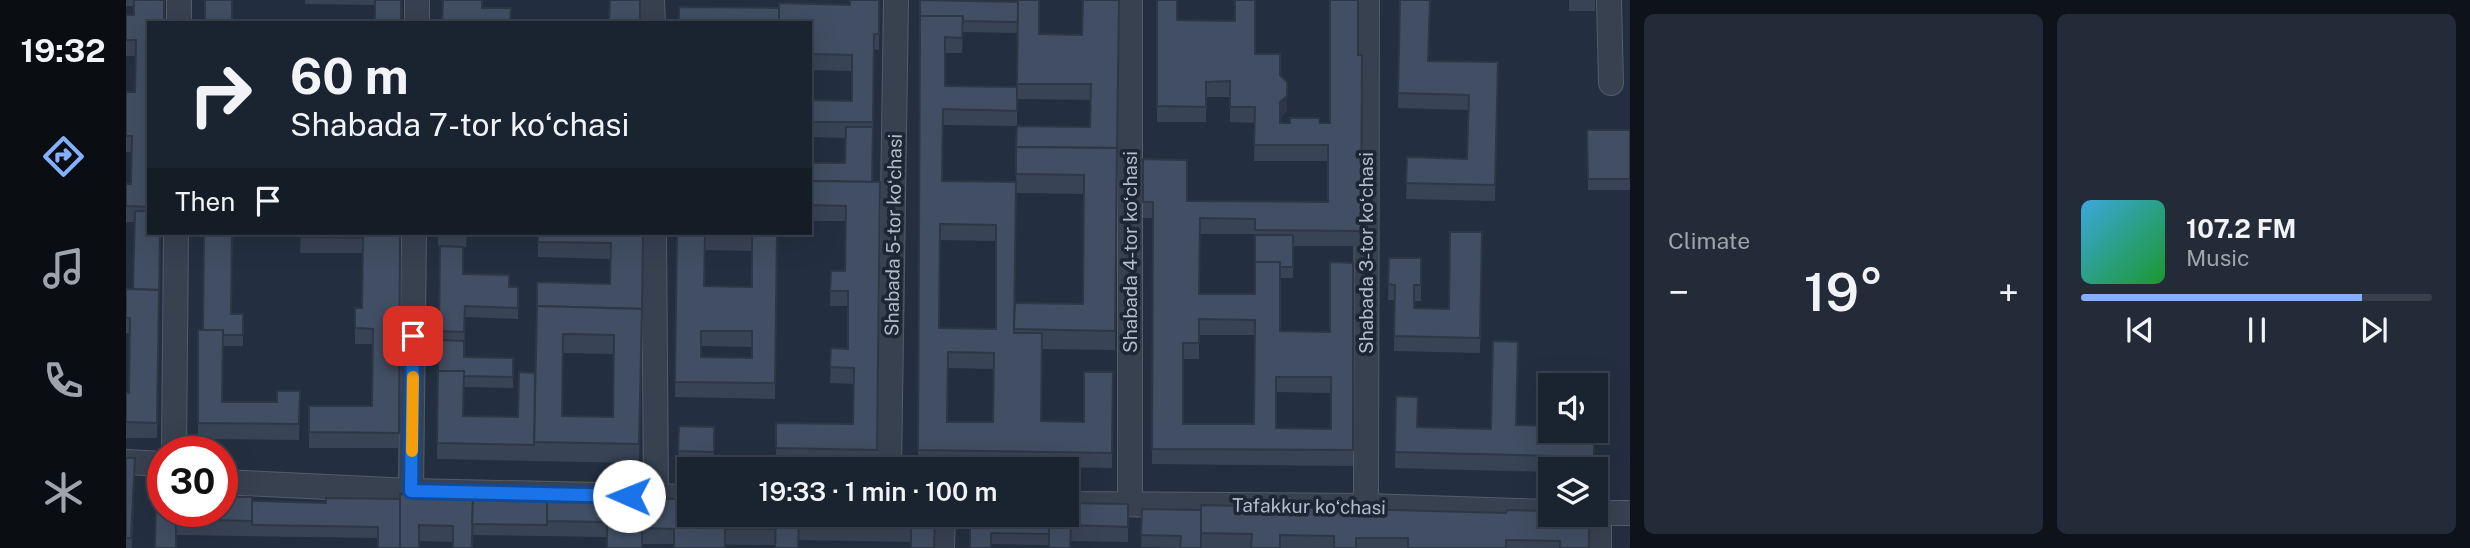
<!DOCTYPE html>
<meta charset="utf-8">
<style>
:root{--surface:#1a2330;--page:#232b38;--text:#f1f3f6;--muted:#9fa4ab;--line:#38404c;--accent:#84b0ff}
body{margin:0;font-family:"Public Sans",sans-serif;background:var(--page);color:var(--text);height:100vh;display:flex;flex-direction:column;font-size:26px;white-space:nowrap}
*{box-sizing:border-box;margin:0}
p{font-size:23px;color:var(--muted)}
.icon{flex:none;width:38px;height:38px;fill:none;stroke:currentColor;stroke-width:2;stroke-linecap:round;stroke-linejoin:round}
.map{position:relative;flex:1;overflow:hidden}
.details{display:flex;flex-direction:column;gap:14px;padding:14px;background:#0e131a;width:840px}
.details>*{flex:none}
.guide{position:absolute;left:21px;top:21px;width:665px;height:214px;border-radius:0px;box-shadow:0 7px 28px #0002,0 0 0 2px var(--line);background:#1a2330;color:var(--text);overflow:hidden}
.fabs{position:absolute;left:1412px;top:373px;display:grid;gap:14px}
.fabs a{display:grid;place-items:center;width:70px;height:70px;border-radius:0px;background:var(--surface);box-shadow:0 7px 28px #0002,0 0 0 2px var(--line);font-size:35px}
.speed{position:absolute;left:21px;top:436px;display:flex;gap:14px;font-size:35px;font-weight:700;text-align:center}
.speed>*{display:grid;place-content:center;width:91px;height:91px;border-radius:50%;background:var(--surface);box-shadow:0 7px 28px #0002,0 0 0 2px var(--line);line-height:1}
.speed .limit{border:10px solid #d22;background:#fff;color:#111}
.pin{position:absolute;display:grid;place-items:center;width:60px;height:60px;color:#fff;margin:-30px;border-radius:14px;box-shadow:0 4px 10px #0006}
.me{position:absolute;width:77px;margin:-38px;rotate:271deg;stroke-linejoin:round;filter:drop-shadow(0 0 5px #0008)}
.turn{display:flex;align-items:center;gap:24px;height:147px;padding:0 28px;font-size:32px}
.turn .icon{width:91px;height:91px;stroke-width:2.5}
.turn b{display:block;font-size:49px;line-height:60px}
.then{display:flex;align-items:center;height:66px;padding:0 28px;background:#0003;gap:14px;font-size:26px}
.big{font-size:52px;font-weight:600;line-height:1.1}
.details .tile{flex:1;display:flex;flex-direction:column;justify-content:center;gap:10px;min-width:0;padding:0 24px;border-radius:10px;background:var(--page)}
.song{display:flex;align-items:center;gap:21px}
.cover{width:84px;height:84px;border-radius:10px;background:linear-gradient(135deg,hsl(200 70% 55%),hsl(130 70% 35%))}
.played{height:7px;border-radius:4px;background:linear-gradient(90deg,var(--accent) 80%,var(--line) 80%)}
.keys{display:flex;justify-content:space-around;direction:ltr}
.heat{display:flex;justify-content:space-between;align-items:center;font-size:38px;direction:ltr}
.details .tiles{flex:1;display:grid;gap:14px;grid-template-columns:repeat(2,1fr)}
.trip{position:absolute;left:551px;top:457px;width:402px;height:70px;border-radius:0px;background:var(--surface);box-shadow:0 7px 28px #0002,0 0 0 2px var(--line);font-weight:600;line-height:70px;text-align:center}
main{display:flex;flex:1;min-height:0}
.dock{display:flex;flex-direction:column;width:126px;justify-content:space-around;align-items:center;background:#0a0e13;color:var(--muted)}
.dock .icon{width:49px;height:49px}
.dock .current{color:var(--accent)}
.dock b{font-size:32px;color:var(--text)}
.map>svg:first-child{display:block}
.lines{fill:none;stroke-linecap:round;stroke-linejoin:round}
.minor-casing{stroke:#525c6b;stroke-width:26}
.minor{stroke:#374150;stroke-width:24}
.wall{fill:#384355;fill-rule:evenodd}
.shaded-wall{fill:#2e3745}
.building{fill:#414e63;stroke:#2e3745;stroke-width:2;fill-rule:evenodd}
.route-casing{stroke:#114b97;stroke-width:18}
.route{stroke:#1a73e8;stroke-width:12}
.slow{stroke:#f59e0b;stroke-width:12}
.labels{text-anchor:middle;stroke-width:7;stroke-linejoin:round;paint-order:stroke}
.street-label{font-size:19px;fill:#b3bccb;stroke:#1c2635}
</style>
<main>
<nav class="dock">
<b>19:32</b>
<svg class="icon current" aria-label="directions" viewBox="0 0 24 24"><path d="M12 3l9 9-9 9-9-9zM9 14v-3h6M13 9l2 2-2 2"/></svg>
<svg class="icon" aria-label="music" viewBox="0 0 24 24"><path d="M9 18V5l10-2v13"/><circle cx="6" cy="18" r="3"/><circle cx="16" cy="16" r="3"/></svg>
<svg class="icon" aria-label="phone" viewBox="0 0 24 24"><path d="M5 4h4l2 5-3 2q2 4 5 5l2-3 5 2v4C11 20 4 13 5 4z"/></svg>
<svg class="icon" aria-label="climate" viewBox="0 0 24 24"><path d="M12 3v18M4 7l16 10M4 17L20 7"/></svg>
</nav>
<div class="map">
<svg width="1504" height="548" viewBox="0 0 1504 548">
<rect width="100%" height="100%" fill="#232f40"/>
<g class="lines">
<g class="minor-casing">
<g id="minor">
<path d="M 526,0 L 527,23"/>
<path d="M 1483,0 L 1485,83"/>
<path d="M 53,23 L 53,0"/>
<path d="M 291,23 L 291,0"/>
<path d="M 528,233 L 530,496"/>
<path d="M 48,452 L 50,233"/>
<path d="M 0,462 L 37,464"/>
<path d="M 763,469 L 770,0"/>
<path d="M 96,482 L 285,491 L 564,497"/>
<path d="M 285,491 L 288,233"/>
<path d="M 942,504 L 1240,506 L 1424,512"/>
<path d="M 1004,504 L 1004,0"/>
<path d="M 1240,506 L 1241,0"/>
<path d="M 1470,513 L 1504,513"/>
<path d="M 816,548 L 817,514"/>
<path d="M 1473,548 L 1473,513"/>
</g>
</g>
<use href="#minor" class="minor"/>
</g>
<g class="wall">
<path d="M 0,0 L 38,0 L 23,23 L 23,233 L 34,233 L 31,438 L 0,438 L 0,393 L 3,393 L 4,334 L 0,333 L 0,289 L 7,289 L 8,222 L 0,222 L 0,184 L 5,184 L 5,152 L 0,152 L 0,92 L 9,92 L 10,56 L 0,56 L 0,15 L 8,15 L 8,6 L 0,6 Z"/>
<path d="M 179,0 L 275,0 L 249,5 L 179,4 Z"/>
<path d="M 753,0 L 753,50 L 748,49 L 746,182 L 754,182 L 751,465 L 650,464 L 650,423 L 727,424 L 728,384 L 704,383 L 705,348 L 722,349 L 722,306 L 704,306 L 705,271 L 719,271 L 720,221 L 684,221 L 684,181 L 686,181 L 719,163 L 720,138 L 684,137 L 684,100 L 726,101 L 726,71 L 684,70 L 684,23 L 653,8 L 724,5 Z"/>
<path d="M 794,0 L 892,2 L 913,34 L 956,35 L 993,0 L 989,350 L 916,349 L 915,421 L 958,422 L 987,372 L 986,468 L 792,465 ZM 837,32 L 891,33 L 891,99 L 964,100 L 964,127 L 891,126 L 890,193 L 958,194 L 957,304 L 889,303 L 890,182 L 817,181 L 817,125 L 891,126 L 891,87 L 819,86 L 819,53 L 836,53 ZM 814,240 L 870,241 L 870,329 L 813,328 ZM 822,368 L 868,369 L 867,422 L 821,422 Z"/>
<path d="M 1031,0 L 1051,20 L 1129,54 L 1154,75 L 1161,111 L 1154,118 L 1154,123 L 1204,123 L 1232,55 L 1236,55 L 1235,246 L 1167,246 L 1167,278 L 1154,278 L 1154,331 L 1204,332 L 1227,263 L 1227,466 L 1026,464 L 1027,218 L 1017,218 L 1017,159 L 1061,201 L 1202,202 L 1202,161 L 1128,161 L 1129,123 L 1104,122 L 1104,97 L 1080,97 L 1080,122 L 1031,122 ZM 1074,234 L 1129,234 L 1129,294 L 1073,294 ZM 1073,335 L 1129,335 L 1128,424 L 1057,424 L 1057,359 L 1073,359 ZM 1150,392 L 1205,393 L 1205,429 L 1150,428 Z"/>
<path d="M 1274,0 L 1303,61 L 1372,62 L 1369,201 L 1280,199 L 1281,157 L 1341,159 L 1343,110 L 1272,108 Z"/>
<rect x="1443" y="0" width="26" height="11"/>
<path d="M 1461,130 L 1504,130 L 1504,190 L 1462,190 Z"/>
<path d="M 1356,232 L 1354,353 L 1268,351 L 1269,300 L 1262,300 L 1263,258 L 1295,258 L 1295,301 L 1288,301 L 1288,308 L 1323,309 Z"/>
<path d="M 175,233 L 274,233 L 273,448 L 183,448 L 183,406 L 246,406 L 246,344 L 229,344 L 229,308 L 236,308 L 237,253 L 174,253 Z"/>
<path d="M 312,233 L 341,233 L 340,247 L 337,247 L 337,274 L 383,287 L 392,287 L 392,319 L 339,317 L 338,357 L 387,358 L 387,388 L 338,387 L 337,416 L 392,417 L 409,373 L 411,282 L 484,284 L 484,259 L 412,257 L 412,233 L 518,233 L 513,463 L 311,459 L 314,246 L 312,246 ZM 437,353 L 488,354 L 487,417 L 436,416 Z"/>
<path d="M 551,233 L 651,233 L 649,399 L 549,397 ZM 579,250 L 626,251 L 626,287 L 578,286 ZM 575,346 L 626,347 L 626,358 L 575,357 Z"/>
<path d="M 105,314 L 117,314 L 117,346 L 97,346 L 96,402 L 151,402 L 174,391 L 173,440 L 72,439 L 72,330 L 77,330 Z"/>
<path d="M 1270,396 L 1292,427 L 1365,429 L 1391,425 L 1468,430 L 1468,469 L 1424,469 L 1424,472 L 1269,468 Z"/>
<path d="M 553,426 L 588,427 L 588,463 L 552,463 Z"/>
<path d="M 0,458 L 9,474 L 6,548 L 0,548 Z"/>
<path d="M 30,496 L 126,501 L 200,503 L 347,500 L 809,514 L 785,542 L 673,540 L 650,545 L 548,544 L 516,544 L 481,537 L 346,535 L 327,542 L 293,541 L 252,538 L 50,535 Z"/>
<path d="M 1002,504 L 1002,542 L 945,541 L 923,545 L 865,544 L 844,514 Z"/>
<path d="M 1016,509 L 1380,513 L 1463,548 L 1054,548 L 1015,547 Z"/>
</g>
<g class="shaded-wall">
<path d="M 1161,96 L 1161,111 L 1154,118 L 1154,102 Z"/>
<path d="M 9,458 L 9,474 L 5,548 L 5,538 Z"/>
</g>
<g class="building">
<path d="M 8,0 L 38,0 L 38,23 L 23,23 L 23,207 L 0,206 L 0,184 L 5,184 L 6,136 L 0,136 L 0,92 L 9,92 L 10,40 L 0,40 L 0,15 L 8,15 Z"/>
<rect x="79" y="0" width="27" height="23"/>
<rect x="249" y="0" width="26" height="23"/>
<path d="M 317,0 L 356,0 L 356,8 L 385,8 L 384,23 L 316,23 Z"/>
<path d="M 484,0 L 514,0 L 514,23 L 483,23 Z"/>
<path d="M 724,0 L 753,0 L 753,34 L 748,34 L 747,122 L 684,122 L 684,100 L 726,101 L 726,55 L 684,54 L 684,23 L 653,23 L 653,3 L 724,5 Z"/>
<path d="M 794,0 L 892,2 L 892,22 L 837,21 L 837,16 L 794,16 Z"/>
<path d="M 892,0 L 913,0 L 913,34 L 956,35 L 957,0 L 993,0 L 991,151 L 991,148 L 890,147 L 891,126 L 964,127 L 965,84 L 891,84 Z"/>
<path d="M 1031,0 L 1051,0 L 1051,20 L 1109,21 L 1109,0 L 1129,0 L 1129,54 L 1154,54 L 1154,75 L 1161,82 L 1161,96 L 1154,102 L 1154,123 L 1164,123 L 1164,118 L 1193,118 L 1194,123 L 1204,123 L 1204,0 L 1232,0 L 1232,55 L 1236,55 L 1235,231 L 1129,230 L 1129,219 L 1074,218 L 1073,294 L 1129,294 L 1129,262 L 1154,262 L 1154,331 L 1204,332 L 1204,262 L 1227,263 L 1227,450 L 1026,449 L 1027,202 L 1017,202 L 1017,159 L 1061,160 L 1061,201 L 1202,202 L 1202,145 L 1128,145 L 1129,107 L 1104,107 L 1104,81 L 1080,82 L 1080,107 L 1031,106 ZM 1073,319 L 1129,320 L 1128,424 L 1057,424 L 1057,343 L 1073,343 ZM 1150,377 L 1205,377 L 1205,429 L 1150,428 Z"/>
<path d="M 1274,0 L 1304,0 L 1302,61 L 1372,62 L 1369,185 L 1280,183 L 1281,157 L 1341,159 L 1343,95 L 1272,93 Z"/>
<path d="M 553,7 L 653,8 L 653,23 L 553,23 Z"/>
<path d="M 794,16 L 837,16 L 836,38 L 819,37 L 819,86 L 891,87 L 891,111 L 817,109 L 816,181 L 890,182 L 888,333 L 916,333 L 915,421 L 958,422 L 958,372 L 987,372 L 986,453 L 792,450 ZM 814,224 L 870,225 L 870,329 L 813,328 ZM 822,352 L 868,353 L 867,422 L 821,422 Z"/>
<path d="M 720,127 L 747,127 L 746,182 L 686,181 L 687,163 L 719,163 Z"/>
<path d="M 1461,130 L 1504,130 L 1504,179 L 1462,179 Z"/>
<path d="M 890,147 L 991,148 L 989,331 L 888,329 L 889,303 L 957,304 L 958,175 L 890,174 Z"/>
<path d="M 684,181 L 754,182 L 751,450 L 650,448 L 650,423 L 727,424 L 728,368 L 704,367 L 705,348 L 722,349 L 722,291 L 704,291 L 705,271 L 719,271 L 720,206 L 684,205 Z"/>
<path d="M 9,211 L 23,211 L 23,233 L 34,233 L 33,294 L 33,290 L 7,289 Z"/>
<path d="M 1324,232 L 1356,232 L 1354,338 L 1268,336 L 1269,285 L 1262,284 L 1263,258 L 1295,258 L 1295,285 L 1288,285 L 1288,308 L 1323,309 Z"/>
<path d="M 78,233 L 106,233 L 105,314 L 117,314 L 117,335 L 97,335 L 97,330 L 77,330 Z"/>
<path d="M 175,233 L 274,233 L 273,433 L 183,432 L 183,406 L 246,406 L 247,329 L 229,328 L 229,308 L 236,308 L 237,238 L 174,237 Z"/>
<path d="M 312,233 L 340,233 L 340,236 L 312,235 Z"/>
<path d="M 412,233 L 517,233 L 516,312 L 516,309 L 411,306 L 411,282 L 484,284 L 485,243 L 412,242 Z"/>
<path d="M 551,233 L 651,233 L 649,383 L 549,382 ZM 579,235 L 626,235 L 626,287 L 578,286 ZM 575,331 L 626,331 L 626,358 L 575,357 Z"/>
<path d="M 1129,235 L 1167,235 L 1167,267 L 1154,267 L 1154,262 L 1129,262 Z"/>
<path d="M 314,246 L 337,247 L 337,274 L 383,275 L 383,287 L 392,287 L 392,308 L 339,306 L 338,332 L 313,331 Z"/>
<path d="M 0,289 L 33,290 L 31,423 L 0,422 L 0,393 L 3,393 L 4,318 L 0,318 Z"/>
<path d="M 411,306 L 516,309 L 513,444 L 408,442 ZM 437,334 L 488,335 L 487,417 L 436,416 Z"/>
<path d="M 72,330 L 97,330 L 96,402 L 151,402 L 151,391 L 174,391 L 173,424 L 72,423 Z"/>
<path d="M 313,340 L 338,341 L 338,357 L 387,358 L 387,377 L 338,376 L 338,371 L 312,371 Z"/>
<path d="M 1367,341 L 1392,342 L 1390,425 L 1424,426 L 1424,430 L 1468,430 L 1468,457 L 1269,452 L 1270,396 L 1292,397 L 1291,427 L 1365,429 Z"/>
<path d="M 312,371 L 338,371 L 337,416 L 392,417 L 393,372 L 409,373 L 408,445 L 311,443 Z"/>
<path d="M 553,426 L 588,427 L 588,452 L 552,451 Z"/>
<path d="M 0,458 L 9,458 L 5,538 L 0,538 Z"/>
<path d="M 274,494 L 347,496 L 346,548 L 327,548 L 327,526 L 293,525 L 293,548 L 274,548 Z"/>
<path d="M 30,496 L 37,496 L 37,511 L 96,511 L 96,497 L 126,497 L 126,521 L 50,519 L 50,548 L 29,548 Z"/>
<path d="M 421,497 L 564,499 L 564,514 L 650,514 L 650,529 L 599,529 L 599,548 L 548,548 L 548,529 L 516,528 L 516,548 L 481,548 L 481,522 L 421,521 Z"/>
<path d="M 200,498 L 274,499 L 274,548 L 252,548 L 252,527 L 126,525 L 126,501 L 200,503 Z"/>
<path d="M 347,500 L 421,501 L 421,525 L 346,524 Z"/>
<path d="M 942,503 L 1002,504 L 1002,527 L 945,525 L 944,548 L 923,548 L 923,514 L 942,514 Z"/>
<path d="M 1075,505 L 1380,513 L 1381,510 L 1424,511 L 1424,514 L 1463,514 L 1463,548 L 1434,548 L 1434,541 L 1380,540 L 1380,548 L 1282,548 L 1282,538 L 1230,538 L 1230,548 L 1208,548 L 1208,536 L 1154,535 L 1154,548 L 1125,548 L 1126,534 L 1075,533 Z"/>
<path d="M 1016,509 L 1075,510 L 1075,548 L 1054,548 L 1055,536 L 1015,535 Z"/>
<path d="M 650,514 L 809,514 L 808,548 L 785,548 L 785,522 L 673,521 L 672,548 L 649,548 Z"/>
<path d="M 844,514 L 923,514 L 923,534 L 865,533 L 865,548 L 844,548 Z"/>
</g>
<g class="lines">
<g class="route-casing">
<path id="route" d="M 287,336 L 285,491 L 503,496"/>
</g>
<use href="#route" class="route"/>
<path class="slow" d="M 286,451 L 287,377"/>
</g>
<g class="labels">
<g class="street-label">
<text transform="translate(767 235) rotate(-89)" y="7">Shabada 5-tor koʻchasi</text>
<text transform="translate(1004 252) rotate(-90)" y="7">Shabada 4-tor koʻchasi</text>
<text transform="translate(1240 253) rotate(-90)" y="7">Shabada 3-tor koʻchasi</text>
<text transform="translate(1183 506) rotate(1)" y="7">Tafakkur koʻchasi</text>
</g>
</g>
</svg>
<div class="fabs">
<a><svg class="icon" aria-label="sound" viewBox="0 0 24 24"><path d="M4 9h4l5-4v14l-5-4H4zM17 9q2 3 0 6"/></svg></a>
<a><svg class="icon" aria-label="layers" viewBox="0 0 24 24"><path d="M12 4l9 5-9 5-9-5zM3 14l9 5 9-5"/></svg></a>
</div>
<div class="speed"><div class="limit">30</div></div>
<div class="pin" style="left:287px;top:336px;background:#d93025"><svg class="icon" aria-label="arrive" viewBox="0 0 24 24"><path d="M6 21V4h12l-3 4 3 4H6"/></svg></div>
<svg class="me" style="left:503px;top:496px" viewBox="-20 -20 40 40"><circle r="19" fill="#fff"/><path d="M0-13L10 11 0 6-10 11z" fill="#1a73e8"/></svg>
<div class="trip">19:33 · 1 min · 100 m</div>
<div class="guide">
<div class="turn"><svg class="icon" aria-label="right" viewBox="0 0 24 24"><path d="M7 20v-9h11M14 6l5 5-5 5"/></svg><div><b>60 m</b>Shabada 7-tor koʻchasi</div></div>
<div class="then">Then<svg class="icon" aria-label="arrive" viewBox="0 0 24 24"><path d="M6 21V4h12l-3 4 3 4H6"/></svg></div>
</div>
</div>
<section class="details">
<div class="tiles">
<div class="tile"><p>Climate</p>
<div class="heat"><a>−</a><b class="big">19°</b><a>+</a></div>
</div>
<div class="tile">
<div class="song"><i class="cover"></i><div><b>107.2 FM</b><p>Music</p></div></div>
<div class="played"></div>
<div class="keys"><svg class="icon" aria-label="previous" viewBox="0 0 24 24"><path d="M18 5L8 12l10 7zM5 5v14"/></svg><svg class="icon" aria-label="pause" viewBox="0 0 24 24"><path d="M8 5v14M16 5v14"/></svg><svg class="icon" aria-label="next" viewBox="0 0 24 24"><path d="M6 5l10 7-10 7zM19 5v14"/></svg></div>
</div>
</div>
</section>
</main>
